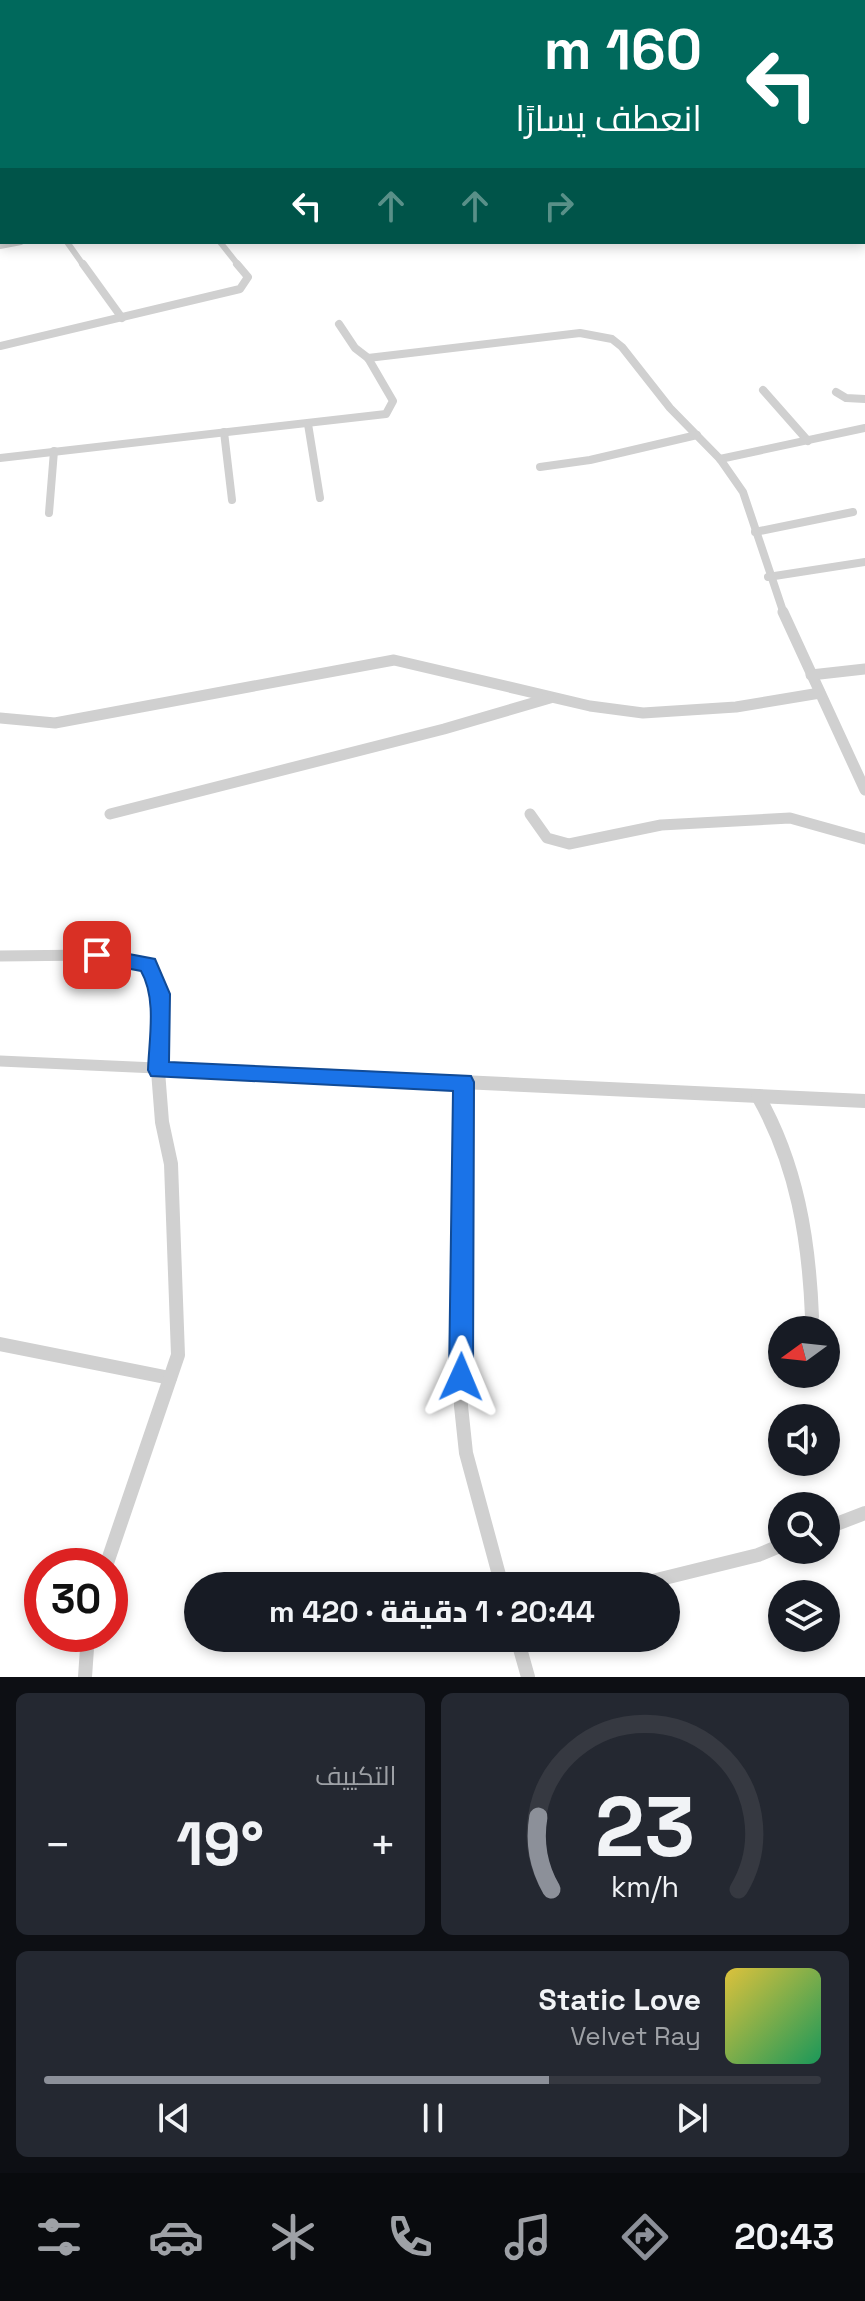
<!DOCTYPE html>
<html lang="ar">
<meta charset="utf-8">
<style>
:root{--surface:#171b24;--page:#242831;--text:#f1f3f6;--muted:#9ea1a6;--line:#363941;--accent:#8c9099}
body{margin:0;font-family:"Space Grotesk",Cairo,sans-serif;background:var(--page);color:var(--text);direction:rtl;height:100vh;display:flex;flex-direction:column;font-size:30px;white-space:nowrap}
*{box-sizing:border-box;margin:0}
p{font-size:26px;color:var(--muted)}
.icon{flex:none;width:44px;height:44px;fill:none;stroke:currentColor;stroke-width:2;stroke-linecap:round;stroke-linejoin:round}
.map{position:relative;height:1677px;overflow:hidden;direction:ltr}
.sheet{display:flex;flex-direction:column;gap:16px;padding:16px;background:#0d0f14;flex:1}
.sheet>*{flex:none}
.guide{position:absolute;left:0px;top:0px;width:866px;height:244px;box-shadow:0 4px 12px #0003;direction:rtl;background:#00695c;color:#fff;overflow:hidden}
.needle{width:52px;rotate:255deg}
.tools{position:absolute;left:768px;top:1316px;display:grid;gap:16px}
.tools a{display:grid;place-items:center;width:72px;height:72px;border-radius:50%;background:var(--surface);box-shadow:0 4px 12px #0003;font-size:40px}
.speed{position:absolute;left:24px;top:1548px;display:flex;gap:16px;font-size:40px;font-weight:700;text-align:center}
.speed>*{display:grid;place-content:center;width:104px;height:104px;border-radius:50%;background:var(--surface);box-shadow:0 4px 12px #0003;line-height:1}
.speed .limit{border:12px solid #d22;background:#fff;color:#111}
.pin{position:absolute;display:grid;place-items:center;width:68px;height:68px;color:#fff;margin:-34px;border-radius:16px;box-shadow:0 4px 12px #0006}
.me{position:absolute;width:88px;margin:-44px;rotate:1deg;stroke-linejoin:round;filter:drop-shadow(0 0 6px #0008)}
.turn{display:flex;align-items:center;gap:28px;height:168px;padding:0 32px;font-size:36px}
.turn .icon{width:104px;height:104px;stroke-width:2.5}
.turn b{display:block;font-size:56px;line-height:68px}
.lanes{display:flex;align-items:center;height:76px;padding:0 32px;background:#0003;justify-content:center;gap:40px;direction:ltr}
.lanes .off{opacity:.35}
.big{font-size:60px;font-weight:800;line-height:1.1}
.sheet .widget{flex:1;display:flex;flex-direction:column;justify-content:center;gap:12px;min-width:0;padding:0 28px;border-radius:12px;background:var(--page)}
.sheet .dial{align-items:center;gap:0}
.dial svg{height:208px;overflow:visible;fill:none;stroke:var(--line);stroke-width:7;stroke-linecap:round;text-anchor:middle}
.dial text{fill:var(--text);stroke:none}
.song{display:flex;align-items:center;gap:24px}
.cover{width:96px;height:96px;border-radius:12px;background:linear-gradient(135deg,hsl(50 70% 55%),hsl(150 70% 35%))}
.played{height:8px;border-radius:4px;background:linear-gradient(90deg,var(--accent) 65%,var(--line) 65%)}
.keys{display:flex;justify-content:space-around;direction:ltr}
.heat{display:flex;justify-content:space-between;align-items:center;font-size:44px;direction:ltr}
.sheet .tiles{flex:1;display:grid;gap:16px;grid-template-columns:1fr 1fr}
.widget:last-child{grid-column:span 2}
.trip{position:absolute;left:184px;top:1572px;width:496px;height:80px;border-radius:40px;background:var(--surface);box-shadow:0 4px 12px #0003;font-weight:800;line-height:80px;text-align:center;direction:rtl}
.tab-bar{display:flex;height:128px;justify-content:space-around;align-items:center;background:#090b0e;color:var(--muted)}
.tab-bar .icon{width:56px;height:56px}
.tab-bar .selected{color:var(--accent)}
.tab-bar b{font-size:36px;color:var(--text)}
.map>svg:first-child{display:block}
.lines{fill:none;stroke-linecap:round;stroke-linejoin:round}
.minor-far3{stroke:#d0d0d0;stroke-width:6}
.minor-far2{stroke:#d0d0d0;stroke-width:8}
.minor-far1{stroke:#d0d0d0;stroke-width:11}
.minor{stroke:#d0d0d0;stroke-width:14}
.tertiary{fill:#d0d0d0;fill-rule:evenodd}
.route{fill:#1a73e8;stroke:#114b97;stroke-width:2}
</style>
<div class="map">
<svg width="865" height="1677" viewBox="0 0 865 1677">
<rect width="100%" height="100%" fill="#fff"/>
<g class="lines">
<g class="minor-far3">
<path d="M 713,2 L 722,0"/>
<path d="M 0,149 L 2,152"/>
<path d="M 67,242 L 84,266"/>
<path d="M 220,242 L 239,266"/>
<path d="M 0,246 L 21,242"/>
</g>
<g class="minor-far2">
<path d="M 83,264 L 122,318"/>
<path d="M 0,346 L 240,289 L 248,277 L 237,264"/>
<path d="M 368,358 L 580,333 L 612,339 L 622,347 L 670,408 L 720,459 L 743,492 L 784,614"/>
<path d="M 763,390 L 808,441"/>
<path d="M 836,392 L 846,398 L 865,399"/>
<path d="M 308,424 L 320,498"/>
<path d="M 224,432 L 232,500"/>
<path d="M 0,458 L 386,414 L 393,401 L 368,358 L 355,348 L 339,324"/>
<path d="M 720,459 L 865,428"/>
<path d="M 540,467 L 590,460 L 697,435"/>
<path d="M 49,513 L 54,451"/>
<path d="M 755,532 L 853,512"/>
<path d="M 768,577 L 865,562"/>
</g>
<g class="minor-far1">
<path d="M 783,612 L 865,790"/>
<path d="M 811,675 L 865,669"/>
<path d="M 0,718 L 55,723 L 394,660 L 590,706 L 643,713 L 736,707 L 820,693"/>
<path d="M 110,814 L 444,729 L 550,698"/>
<path d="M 530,814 L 547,838 L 569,844 L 661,825 L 790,818 L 865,839"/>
<path d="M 0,956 L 93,955 L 148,964 L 160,994 L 158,1073"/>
<path d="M 0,1061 L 268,1073"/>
</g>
<g class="minor">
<path d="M 225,1071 L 865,1101"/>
<path d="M 464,1082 L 461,1406 L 466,1453 L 502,1586"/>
<path d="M 758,1096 C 797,1165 809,1239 812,1317"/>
<path d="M 0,1344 L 170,1378"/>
<path d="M 826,1528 L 865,1513"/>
<path d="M 106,1566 L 178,1355 L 171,1164 L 162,1122 L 158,1071"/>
<path d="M 632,1586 L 758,1555 L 782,1545"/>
<path d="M 517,1638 L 528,1677"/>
<path d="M 85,1677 L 88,1634"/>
</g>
<g class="tertiary">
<path d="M 791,0 L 799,0 L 801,2 L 792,2 Z"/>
<rect x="864" y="41" width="1" height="5"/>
</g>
</g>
<path class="route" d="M 97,948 L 155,959 L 170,994 L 169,1062 L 471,1076 L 474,1082 L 473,1377 L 469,1385 L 461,1388 L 452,1385 L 449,1377 L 453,1091 L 151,1076 L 148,1070 C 149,1039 157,999 141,971 L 90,961 L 87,955 Z"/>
</svg>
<div class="tools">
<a><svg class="needle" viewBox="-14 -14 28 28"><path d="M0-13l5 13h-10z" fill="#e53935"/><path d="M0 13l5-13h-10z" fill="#9ea1a6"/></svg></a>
<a><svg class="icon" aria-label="sound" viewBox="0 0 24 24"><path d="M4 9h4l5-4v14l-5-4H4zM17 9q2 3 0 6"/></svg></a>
<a><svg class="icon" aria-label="search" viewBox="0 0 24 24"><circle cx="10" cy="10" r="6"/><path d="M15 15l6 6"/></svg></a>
<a><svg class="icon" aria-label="layers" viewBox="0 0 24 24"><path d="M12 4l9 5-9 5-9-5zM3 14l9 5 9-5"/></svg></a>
</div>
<div class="speed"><div class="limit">30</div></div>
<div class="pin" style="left:97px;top:955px;background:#d93025"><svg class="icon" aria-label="arrive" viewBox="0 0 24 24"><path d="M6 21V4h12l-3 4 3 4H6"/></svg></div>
<svg class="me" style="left:461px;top:1377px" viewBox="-20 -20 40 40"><path d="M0-17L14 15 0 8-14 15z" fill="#1a73e8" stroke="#fff" stroke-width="4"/></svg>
<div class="trip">20:44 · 1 دقيقة · 420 m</div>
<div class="guide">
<div class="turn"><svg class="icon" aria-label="left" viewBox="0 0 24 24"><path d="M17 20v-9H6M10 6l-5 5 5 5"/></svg><div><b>160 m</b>انعطف يسارًا</div></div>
<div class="lanes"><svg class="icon" aria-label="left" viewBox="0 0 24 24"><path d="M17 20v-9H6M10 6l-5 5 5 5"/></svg><svg class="icon off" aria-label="ahead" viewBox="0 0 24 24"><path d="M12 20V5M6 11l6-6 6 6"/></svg><svg class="icon off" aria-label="ahead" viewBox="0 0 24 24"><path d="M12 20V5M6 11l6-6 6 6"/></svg><svg class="icon off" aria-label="right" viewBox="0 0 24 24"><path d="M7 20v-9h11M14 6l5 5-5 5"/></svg></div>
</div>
</div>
<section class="sheet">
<div class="tiles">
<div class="widget dial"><svg viewBox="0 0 100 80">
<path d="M14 69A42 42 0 1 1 86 69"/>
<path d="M14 69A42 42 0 0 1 9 41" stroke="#8c9099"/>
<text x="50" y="56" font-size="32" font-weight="700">23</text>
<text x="50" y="72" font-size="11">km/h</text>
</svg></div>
<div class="widget"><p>التكييف</p>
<div class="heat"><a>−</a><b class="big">19°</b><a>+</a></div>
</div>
<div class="widget">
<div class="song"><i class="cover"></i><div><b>Static Love</b><p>Velvet Ray</p></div></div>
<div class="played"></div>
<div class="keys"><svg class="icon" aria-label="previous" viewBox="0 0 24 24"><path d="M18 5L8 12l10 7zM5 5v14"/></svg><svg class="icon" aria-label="pause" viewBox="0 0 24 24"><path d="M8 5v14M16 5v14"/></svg><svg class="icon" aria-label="next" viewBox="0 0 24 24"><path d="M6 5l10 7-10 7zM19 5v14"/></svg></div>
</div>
</div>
</section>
<nav class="tab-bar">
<b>20:43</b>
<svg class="icon selected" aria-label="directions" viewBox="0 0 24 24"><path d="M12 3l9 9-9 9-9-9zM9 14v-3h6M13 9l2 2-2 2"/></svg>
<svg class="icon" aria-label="music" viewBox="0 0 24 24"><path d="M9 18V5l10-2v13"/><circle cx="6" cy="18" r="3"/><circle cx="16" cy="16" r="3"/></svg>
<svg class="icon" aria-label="phone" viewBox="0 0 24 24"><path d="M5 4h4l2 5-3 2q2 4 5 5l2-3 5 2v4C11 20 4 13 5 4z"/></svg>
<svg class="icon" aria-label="climate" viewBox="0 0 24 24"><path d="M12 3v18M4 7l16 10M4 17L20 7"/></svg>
<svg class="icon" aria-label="car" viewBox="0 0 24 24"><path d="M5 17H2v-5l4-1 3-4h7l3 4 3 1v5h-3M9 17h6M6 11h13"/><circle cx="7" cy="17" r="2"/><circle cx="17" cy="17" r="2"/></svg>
<svg class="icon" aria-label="filters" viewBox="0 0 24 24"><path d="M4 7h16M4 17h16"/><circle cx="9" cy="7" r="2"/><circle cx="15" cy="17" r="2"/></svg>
</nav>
